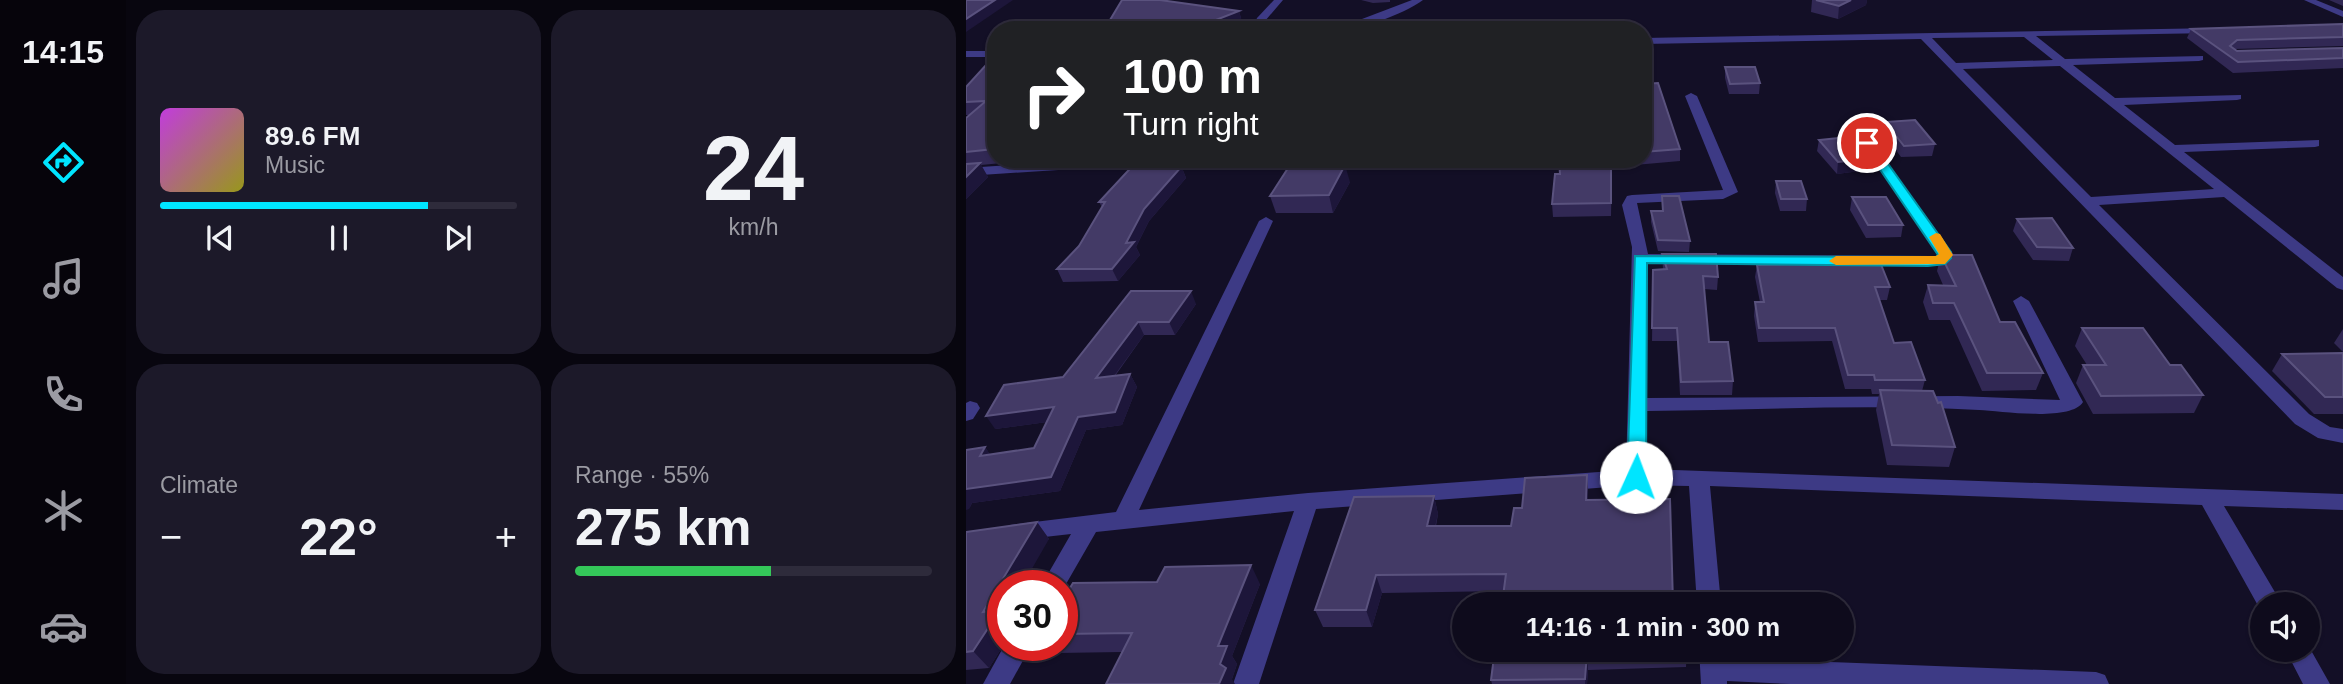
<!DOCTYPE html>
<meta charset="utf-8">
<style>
:root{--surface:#0e0b1c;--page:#1c1929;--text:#f1f3f6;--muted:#9b9ba3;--line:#2e2b3b;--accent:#00e5ff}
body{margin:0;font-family:Helvetica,sans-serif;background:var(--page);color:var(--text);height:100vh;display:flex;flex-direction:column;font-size:26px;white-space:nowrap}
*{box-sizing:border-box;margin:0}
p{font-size:23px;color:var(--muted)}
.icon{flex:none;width:38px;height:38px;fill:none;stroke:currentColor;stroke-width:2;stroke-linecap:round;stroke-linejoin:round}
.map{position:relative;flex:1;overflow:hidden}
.side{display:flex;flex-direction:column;gap:10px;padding:10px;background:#08060f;width:840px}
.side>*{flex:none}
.banner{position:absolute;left:21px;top:21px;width:665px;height:147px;border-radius:28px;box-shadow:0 2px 5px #0004,0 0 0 2px var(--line);background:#202124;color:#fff;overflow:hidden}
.controls{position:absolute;left:1284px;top:592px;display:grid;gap:14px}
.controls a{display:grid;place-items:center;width:70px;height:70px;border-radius:50%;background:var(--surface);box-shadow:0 2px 5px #0004,0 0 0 2px var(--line);font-size:35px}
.speed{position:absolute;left:21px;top:570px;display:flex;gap:14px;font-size:35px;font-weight:700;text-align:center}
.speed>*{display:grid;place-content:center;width:91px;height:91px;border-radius:50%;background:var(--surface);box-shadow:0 2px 5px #0004,0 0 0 2px var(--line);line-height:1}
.speed .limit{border:10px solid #d22;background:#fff;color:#111}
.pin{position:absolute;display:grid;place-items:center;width:60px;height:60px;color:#fff;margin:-30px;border:4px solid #fff;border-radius:50%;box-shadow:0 2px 7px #0007}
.me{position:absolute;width:77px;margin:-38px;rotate:2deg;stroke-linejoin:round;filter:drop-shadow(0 0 5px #0008)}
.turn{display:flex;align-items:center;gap:24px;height:147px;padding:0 21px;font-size:32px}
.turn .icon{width:91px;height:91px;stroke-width:2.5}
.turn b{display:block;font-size:49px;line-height:60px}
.big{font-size:52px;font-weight:700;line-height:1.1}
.side .tile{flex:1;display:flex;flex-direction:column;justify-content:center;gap:10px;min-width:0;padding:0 24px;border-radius:28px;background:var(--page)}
.side .dial{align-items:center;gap:0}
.dial b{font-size:91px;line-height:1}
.song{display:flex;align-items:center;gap:21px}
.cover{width:84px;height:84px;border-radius:10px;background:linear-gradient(135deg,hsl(290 70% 55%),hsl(60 70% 35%))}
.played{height:7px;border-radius:4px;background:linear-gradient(90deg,var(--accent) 75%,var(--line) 75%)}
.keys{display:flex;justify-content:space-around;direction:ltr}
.heat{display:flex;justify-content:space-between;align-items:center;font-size:38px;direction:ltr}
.charge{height:10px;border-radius:5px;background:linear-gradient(90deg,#34c759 55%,var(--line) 0)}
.side .tiles{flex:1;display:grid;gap:10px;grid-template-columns:repeat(2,1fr)}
.trip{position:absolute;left:486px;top:592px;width:402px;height:70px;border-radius:35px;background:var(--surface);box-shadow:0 2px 5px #0004,0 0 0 2px var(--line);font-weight:700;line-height:70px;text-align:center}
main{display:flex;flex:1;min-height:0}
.menu{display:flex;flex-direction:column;width:126px;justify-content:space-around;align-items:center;background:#06040b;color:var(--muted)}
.menu .icon{width:49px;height:49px}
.menu .current{color:var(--accent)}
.menu b{font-size:32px;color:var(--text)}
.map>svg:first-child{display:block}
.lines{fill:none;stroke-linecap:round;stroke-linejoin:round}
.street{fill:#3d3a85;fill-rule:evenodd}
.wall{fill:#312854}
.shaded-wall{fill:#1d163a}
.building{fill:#433a66;stroke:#5a527e;stroke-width:2}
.route{fill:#00e5ff;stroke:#0095a6;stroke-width:2}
.slow{fill:#f59e0b}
</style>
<main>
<nav class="menu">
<b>14:15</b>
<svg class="icon current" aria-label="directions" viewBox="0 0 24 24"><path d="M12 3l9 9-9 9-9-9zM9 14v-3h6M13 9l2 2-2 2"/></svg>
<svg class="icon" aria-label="music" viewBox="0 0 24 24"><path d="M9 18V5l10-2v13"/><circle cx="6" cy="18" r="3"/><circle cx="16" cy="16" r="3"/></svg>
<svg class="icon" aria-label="phone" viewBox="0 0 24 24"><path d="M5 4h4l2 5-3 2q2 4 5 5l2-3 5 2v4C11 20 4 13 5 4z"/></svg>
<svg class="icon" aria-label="climate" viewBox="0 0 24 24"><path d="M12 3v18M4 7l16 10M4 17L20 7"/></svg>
<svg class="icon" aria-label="car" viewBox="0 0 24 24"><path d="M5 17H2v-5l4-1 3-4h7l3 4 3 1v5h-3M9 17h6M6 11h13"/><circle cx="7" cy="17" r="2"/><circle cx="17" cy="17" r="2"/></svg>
</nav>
<section class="side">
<div class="tiles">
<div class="tile">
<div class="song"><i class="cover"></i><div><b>89.6 FM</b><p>Music</p></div></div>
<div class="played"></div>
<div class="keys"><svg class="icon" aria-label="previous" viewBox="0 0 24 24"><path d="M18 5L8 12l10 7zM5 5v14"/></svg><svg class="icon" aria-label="pause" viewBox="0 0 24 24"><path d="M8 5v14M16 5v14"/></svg><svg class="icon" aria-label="next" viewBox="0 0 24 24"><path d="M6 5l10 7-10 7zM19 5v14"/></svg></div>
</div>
<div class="tile dial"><b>24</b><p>km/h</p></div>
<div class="tile"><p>Climate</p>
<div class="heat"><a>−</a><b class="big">22°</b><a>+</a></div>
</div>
<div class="tile"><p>Range · 55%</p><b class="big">275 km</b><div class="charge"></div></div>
</div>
</section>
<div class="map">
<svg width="1377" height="684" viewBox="0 0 1377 684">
<rect width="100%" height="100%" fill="#130f26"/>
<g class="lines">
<g class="street">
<path d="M 308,0 L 317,0 L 299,21 L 296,30 L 286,30 L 291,18 Z"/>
<path d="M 446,0 L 457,0 C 437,15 393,30 367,30 Z"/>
<path d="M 1338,0 L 1350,0 L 1377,11 L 1377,17 Z"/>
<path d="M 1251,28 L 1251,32 L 1248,33 L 1070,36 L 1099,59 L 1237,56 L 1237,60 L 1233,61 L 1107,65 L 1149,98 L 1275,95 L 1275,99 L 1271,100 L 1158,105 L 1209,145 L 1353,140 L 1353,146 L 1349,147 L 1218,152 L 1377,277 L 1377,290 L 1371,288 L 1258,197 L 1133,205 L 1343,414 L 1364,427 L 1377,429 L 1377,443 L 1352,438 L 1329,424 L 955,39 L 677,44 L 677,38 ZM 1058,37 L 1087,60 L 990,63 L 966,38 ZM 1094,66 L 1248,189 L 1125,197 L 997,69 Z"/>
<rect x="0" y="51" width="30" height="6"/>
<path d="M 725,93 L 731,96 L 772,192 L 757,199 L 671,203 L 682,254 L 970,256 L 972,254 L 895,143 L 901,139 L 905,140 L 988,255 L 979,264 L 974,266 L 682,264 L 681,398 L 992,396 L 1094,400 L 1047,301 L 1055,296 L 1063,301 L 1117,402 C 1105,422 1035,411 1013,410 C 903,404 791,410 681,411 L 680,469 L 1377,494 L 1377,510 L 1258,506 L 1316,604 L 1297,604 L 1295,611 L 1236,505 L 744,486 L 755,604 L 731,604 L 723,486 L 670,485 L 350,509 L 293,684 L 267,684 L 328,511 L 130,532 L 96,591 L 96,586 L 75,586 L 105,534 L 52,540 L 44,537 L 41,531 L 44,525 L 150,512 L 293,221 L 300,217 L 307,221 L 173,510 L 342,493 L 660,470 L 666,247 L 656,205 L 661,196 L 666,195 L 757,190 L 719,96 Z"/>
<path d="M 136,159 L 159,159 L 160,162 L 154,166 L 0,176 L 0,168 Z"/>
<path d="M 4,401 L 11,403 L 14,408 L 7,419 L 0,421 L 0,403 Z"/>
<path d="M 1342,645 L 1364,684 L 1337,684 L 1319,649 L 1342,649 Z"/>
<path d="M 38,646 L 65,646 L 44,684 L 17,684 Z"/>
<path d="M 733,649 L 759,649 L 759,658 L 1130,672 L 1139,675 L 1143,684 L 825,684 L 761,681 L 761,684 L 735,684 Z"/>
</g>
</g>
<g class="wall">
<path d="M 395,0 L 424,0 L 424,2 L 407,3 Z"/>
<path d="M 846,0 L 901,0 L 900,5 L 872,19 L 845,12 Z"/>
<path d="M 1363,0 L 1377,0 L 1377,6 Z"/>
<path d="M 273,11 L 276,22 L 256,30 L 51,30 L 141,25 Z"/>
<path d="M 1377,24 L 1377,46 L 1269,49 L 1271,51 L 1377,48 L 1377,68 L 1267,73 L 1221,38 L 1225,29 Z"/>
<path d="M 30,54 L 30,159 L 39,159 L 36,163 L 15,165 L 22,177 L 0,199 L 0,118 L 4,115 L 0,115 L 0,87 Z"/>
<path d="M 759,67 L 794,83 L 793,94 L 763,94 L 759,78 Z"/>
<path d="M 677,84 L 714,149 L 714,161 L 646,167 L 645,216 L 587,217 L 586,204 L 594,174 L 592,159 L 677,159 Z"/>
<path d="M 919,122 L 969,144 L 966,156 L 935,157 L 917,133 Z"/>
<path d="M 853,140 L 901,170 L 871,174 L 851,151 Z"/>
<path d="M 173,159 L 224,159 L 216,168 L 220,178 L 183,221 L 170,247 L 174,255 L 152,281 L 97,282 L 91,269 L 113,246 L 136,207 L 133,202 Z"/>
<path d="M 810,181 L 841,199 L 840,211 L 814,211 L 809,193 Z"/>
<path d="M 384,182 L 367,213 L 310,213 L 304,196 Z"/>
<path d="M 696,196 L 724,241 L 723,252 L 692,251 L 685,222 L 685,211 L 696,211 Z"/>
<path d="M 886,197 L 937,225 L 935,237 L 900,238 L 884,210 Z"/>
<path d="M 1051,219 L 1107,248 L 1103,261 L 1067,260 L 1047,231 Z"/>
<path d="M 696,254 L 752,277 L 751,290 L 738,289 L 743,342 L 767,381 L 766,395 L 714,395 L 711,341 L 686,341 L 687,270 L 697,269 Z"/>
<path d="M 975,255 L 1077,373 L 1070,390 L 1016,391 L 984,320 L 963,320 L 957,302 L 962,285 L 977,285 L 971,271 Z"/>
<path d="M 791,265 L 924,287 L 921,300 L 913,300 L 928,343 L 959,380 L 956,391 L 989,447 L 983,467 L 921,465 L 910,410 L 913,394 L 906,394 L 905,389 L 879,389 L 866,341 L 792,342 L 788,316 L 789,302 L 794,302 L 789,277 Z"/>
<path d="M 165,291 L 230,304 L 209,335 L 178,335 L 149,376 L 164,374 L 171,387 L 156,425 L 120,430 L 94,491 L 6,503 L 3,509 L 19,447 L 24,455 L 68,448 L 81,422 L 29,429 L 97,377 Z"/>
<path d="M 1116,328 L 1204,365 L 1237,395 L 1228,413 L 1127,414 L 1110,383 L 1117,365 L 1121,365 L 1109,346 Z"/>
<path d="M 1377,329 L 1377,352 L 1368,343 Z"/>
<path d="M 1377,353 L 1377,414 L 1348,414 L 1306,371 L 1316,354 Z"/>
<path d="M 621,475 L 622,500 L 707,603 L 718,604 L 537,591 L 416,593 L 406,627 L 357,627 L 349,610 L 468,496 L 472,514 L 470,526 L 545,526 L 556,508 Z"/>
<path d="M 71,522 L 83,539 L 37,586 L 37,646 L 23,668 L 0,670 L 0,532 Z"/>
<path d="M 294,584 L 266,656 L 271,664 L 266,679 L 156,652 L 91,653 L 85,646 L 96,646 L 96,601 Z"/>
<path d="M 529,649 L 721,649 L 720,667 L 622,670 L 621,684 L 526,684 L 525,680 Z"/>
</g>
<g class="shaded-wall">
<path d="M 29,0 L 47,0 L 0,32 L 0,19 Z"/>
<path d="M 885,0 L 901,0 L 900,5 L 872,19 L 873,6 Z"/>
<path d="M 273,11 L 276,22 L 256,30 L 233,30 L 232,27 Z"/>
<path d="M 198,22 L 201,30 L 189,30 Z"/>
<path d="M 210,159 L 224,159 L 216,168 L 220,178 L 183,221 L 170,247 L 174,255 L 152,281 L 146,269 L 178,209 L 204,166 Z"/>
<path d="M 903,159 L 901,170 L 871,174 L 872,162 Z"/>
<path d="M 14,163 L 22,177 L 0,199 L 0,177 Z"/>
<path d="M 379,165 L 384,182 L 367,213 L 363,195 Z"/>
<path d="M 225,291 L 230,304 L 209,335 L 203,322 Z"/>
<path d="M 172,322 L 178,335 L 137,391 L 130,378 Z"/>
<path d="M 164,374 L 171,387 L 156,425 L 120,430 L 94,491 L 6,503 L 3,509 L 0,510 L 0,489 L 85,477 L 112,417 Z"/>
<path d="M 88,407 L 96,420 L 29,429 L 20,416 Z"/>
<path d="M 19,447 L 29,461 L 14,456 Z"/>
<path d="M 621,475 L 622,492 L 621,517 L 620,500 Z"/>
<path d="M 468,496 L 472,514 L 465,544 L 461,526 Z"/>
<path d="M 71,522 L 83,539 L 56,586 L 37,586 L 37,646 L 23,668 L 7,651 L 17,612 Z"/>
<path d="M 285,565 L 294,584 L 266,656 L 271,664 L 266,679 L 269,684 L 253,684 L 254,664 L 252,646 Z"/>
<path d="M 410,575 L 416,593 L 406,627 L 400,610 Z"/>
<path d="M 621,653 L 622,670 L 621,684 L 619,684 Z"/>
</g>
<g class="building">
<path d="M 0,0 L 29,0 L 0,19 Z"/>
<path d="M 156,0 L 194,0 L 273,11 L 232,27 L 198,22 L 189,30 L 51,30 L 53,28 L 141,25 Z"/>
<path d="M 850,0 L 885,0 L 873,6 Z"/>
<path d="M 1377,24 L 1377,37 L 1271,40 L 1264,46 L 1271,51 L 1377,48 L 1377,58 L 1272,62 L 1225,29 Z"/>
<path d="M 30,54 L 30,148 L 28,149 L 0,152 L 0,118 L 20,101 L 0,102 L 0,87 Z"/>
<path d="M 759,67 L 789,67 L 794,83 L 764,84 Z"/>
<path d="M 692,83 L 714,149 L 677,152 L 677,84 Z"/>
<path d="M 949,120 L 969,144 L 938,146 L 919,122 Z"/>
<path d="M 882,137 L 903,159 L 872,162 L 853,140 Z"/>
<path d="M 173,159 L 210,159 L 204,166 L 216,166 L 178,209 L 160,243 L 168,242 L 146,269 L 91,269 L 113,246 L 139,202 L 133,202 Z"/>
<path d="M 593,159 L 645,159 L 645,203 L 586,204 L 589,174 L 594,174 Z"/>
<path d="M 14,163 L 0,177 L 0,164 Z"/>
<path d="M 324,165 L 379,165 L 363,195 L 304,196 Z"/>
<path d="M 810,181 L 835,181 L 841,199 L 815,199 Z"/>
<path d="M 696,196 L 713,196 L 724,241 L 692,240 L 685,211 L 697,211 Z"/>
<path d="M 886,197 L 920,197 L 937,225 L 902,225 Z"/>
<path d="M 1086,218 L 1107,248 L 1071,247 L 1051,219 Z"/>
<path d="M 696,254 L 750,254 L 752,277 L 737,276 L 743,342 L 762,342 L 767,381 L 715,382 L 711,328 L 686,328 L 687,270 L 701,269 Z"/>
<path d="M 975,255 L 1006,255 L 1034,322 L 1049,322 L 1077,373 L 1021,373 L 988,303 L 967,303 L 962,285 L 990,286 Z"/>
<path d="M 914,262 L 924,287 L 909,287 L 928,343 L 945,342 L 959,380 L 909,380 L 908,375 L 882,375 L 869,328 L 793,328 L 789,302 L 798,302 L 791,265 Z"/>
<path d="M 165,291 L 225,291 L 203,322 L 172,322 L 130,378 L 164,374 L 149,412 L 112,417 L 85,477 L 0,489 L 0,450 L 19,447 L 14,456 L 68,448 L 88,407 L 20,416 L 38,385 L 97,377 Z"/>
<path d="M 1116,328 L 1177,328 L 1204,365 L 1215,365 L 1237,395 L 1135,396 L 1117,365 L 1140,365 Z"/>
<path d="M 1377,353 L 1377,397 L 1359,397 L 1316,354 Z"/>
<path d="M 914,390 L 967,391 L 972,403 L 975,402 L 989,447 L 926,445 Z"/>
<path d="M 621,475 L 620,500 L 704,499 L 707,603 L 718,603 L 718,604 L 536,604 L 540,574 L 410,575 L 400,610 L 349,610 L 388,497 L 468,496 L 461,526 L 545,526 L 548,508 L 556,508 L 559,478 Z"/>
<path d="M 71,522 L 17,612 L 34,610 L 7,651 L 0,652 L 0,532 Z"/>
<path d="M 285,565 L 252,646 L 261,646 L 254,664 L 260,668 L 253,684 L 140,684 L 166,633 L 96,634 L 96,601 L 107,583 L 191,582 L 199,567 Z"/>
<path d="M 529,649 L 721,649 L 721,650 L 621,653 L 619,679 L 525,680 Z"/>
</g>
<path class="route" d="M 901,139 L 905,140 L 985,252 L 985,258 L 979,264 L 962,266 L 681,263 L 680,477 L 677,482 L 664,482 L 661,477 L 669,256 L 970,257 L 972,255 L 896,143 Z"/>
<path class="slow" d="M 970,233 L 974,234 L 987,255 L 979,264 L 870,265 L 863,261 L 870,256 L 970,256 L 973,254 L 963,237 Z"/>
</svg>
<div class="controls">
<a><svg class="icon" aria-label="sound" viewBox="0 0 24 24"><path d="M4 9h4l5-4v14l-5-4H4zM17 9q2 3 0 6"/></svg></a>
</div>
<div class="speed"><div class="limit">30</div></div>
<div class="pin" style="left:901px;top:143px;background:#d93025"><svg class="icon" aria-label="arrive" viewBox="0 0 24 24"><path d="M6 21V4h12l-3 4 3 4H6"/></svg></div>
<svg class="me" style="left:670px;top:477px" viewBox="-20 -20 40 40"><circle r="19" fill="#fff"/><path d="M0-13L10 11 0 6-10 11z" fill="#00e5ff"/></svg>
<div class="trip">14:16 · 1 min · 300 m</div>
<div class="banner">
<div class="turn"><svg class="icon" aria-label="right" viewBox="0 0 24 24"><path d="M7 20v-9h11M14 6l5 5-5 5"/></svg><div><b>100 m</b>Turn right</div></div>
</div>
</div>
</main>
